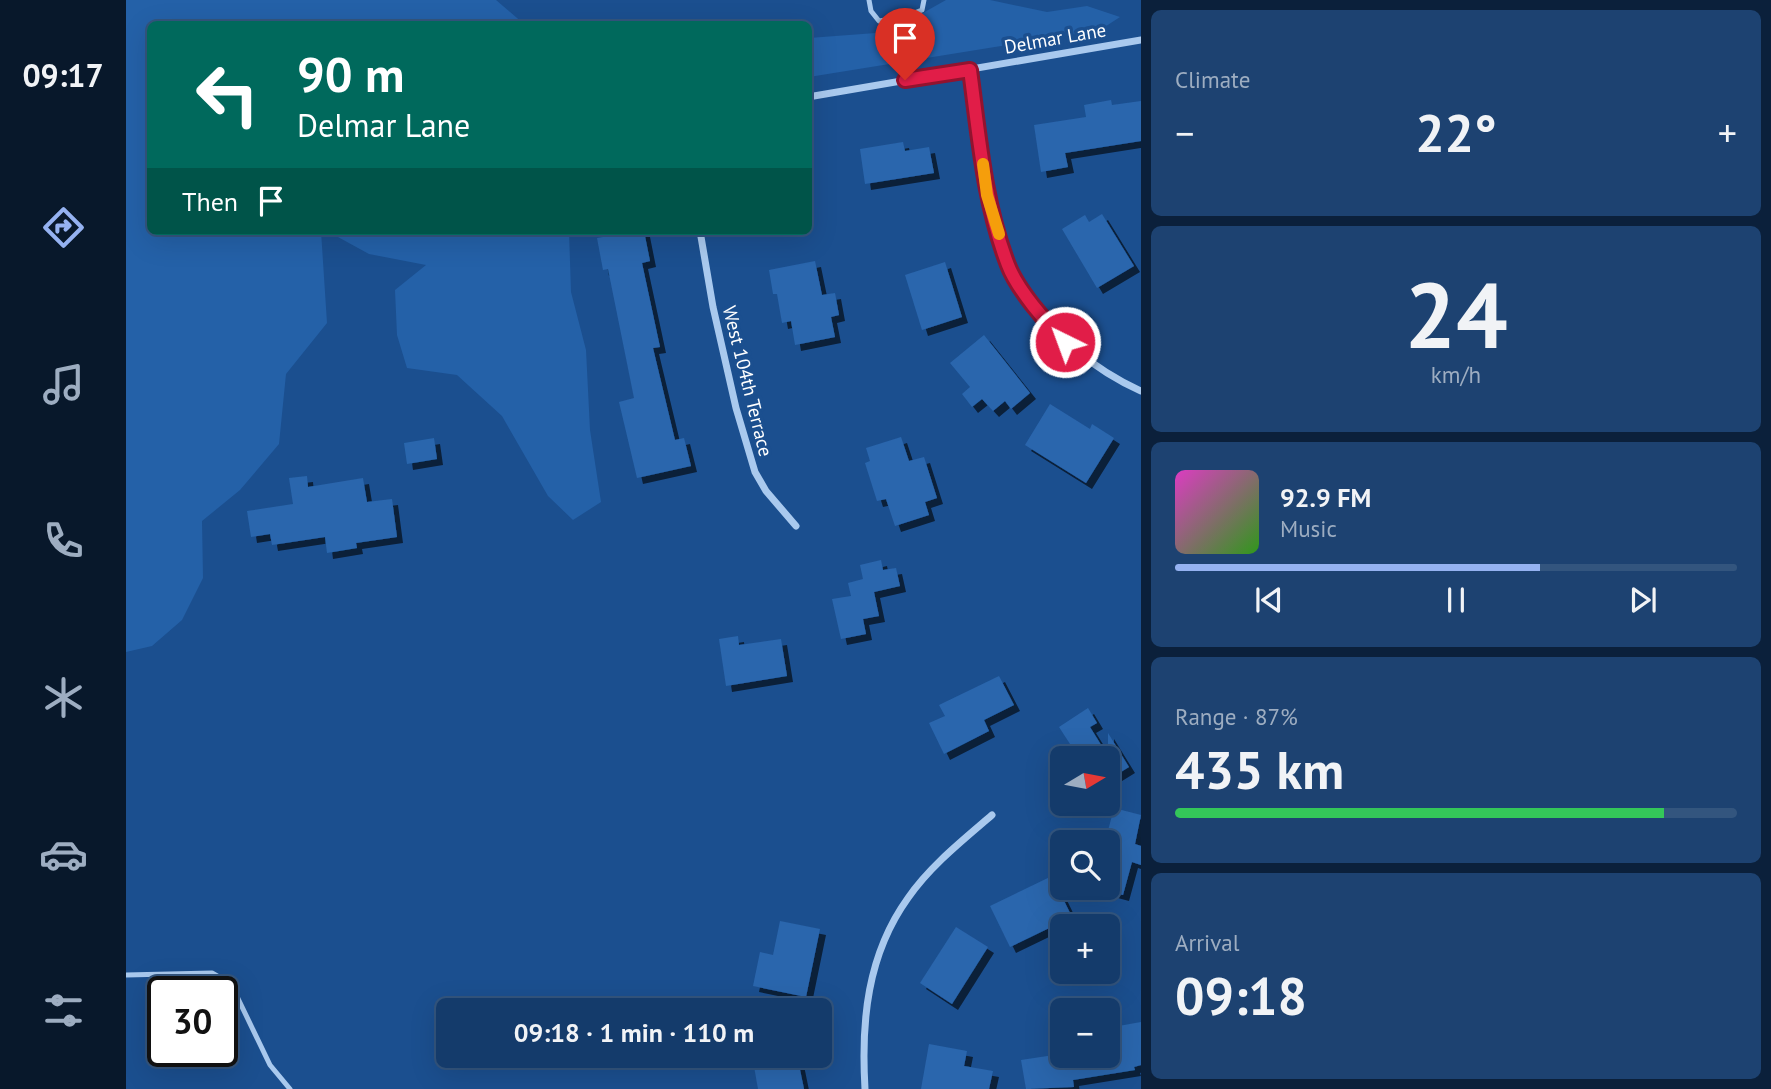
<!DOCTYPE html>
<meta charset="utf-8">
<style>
:root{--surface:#143b6b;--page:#1d4271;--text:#f1f3f6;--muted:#9dadc1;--line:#33557e;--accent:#95b2f1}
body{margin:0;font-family:"PT Sans",sans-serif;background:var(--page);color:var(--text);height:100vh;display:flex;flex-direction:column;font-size:26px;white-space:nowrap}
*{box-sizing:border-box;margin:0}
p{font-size:23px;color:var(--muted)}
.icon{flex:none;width:38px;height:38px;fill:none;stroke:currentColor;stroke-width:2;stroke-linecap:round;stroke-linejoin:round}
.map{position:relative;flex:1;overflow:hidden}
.drawer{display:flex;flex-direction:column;gap:10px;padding:10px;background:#0b203b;width:630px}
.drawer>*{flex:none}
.guide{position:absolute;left:21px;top:21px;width:665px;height:214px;border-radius:10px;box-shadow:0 7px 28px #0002,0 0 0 2px var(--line);background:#00695c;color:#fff;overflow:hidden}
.needle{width:46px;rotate:80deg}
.fabs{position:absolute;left:924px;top:746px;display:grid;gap:14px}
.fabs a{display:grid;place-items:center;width:70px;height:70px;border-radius:10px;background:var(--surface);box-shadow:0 7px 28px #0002,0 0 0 2px var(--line);font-size:35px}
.speed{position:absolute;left:21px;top:976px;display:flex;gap:14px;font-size:35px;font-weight:700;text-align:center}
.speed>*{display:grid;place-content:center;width:91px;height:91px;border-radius:50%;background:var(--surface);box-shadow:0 7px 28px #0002,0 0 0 2px var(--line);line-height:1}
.speed .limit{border:4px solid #111;border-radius:10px;background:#fff;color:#111}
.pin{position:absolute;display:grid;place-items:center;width:60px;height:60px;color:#fff;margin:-72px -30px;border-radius:50% 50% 50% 0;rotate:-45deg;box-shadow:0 0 7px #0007}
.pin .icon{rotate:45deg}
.me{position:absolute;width:77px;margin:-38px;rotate:318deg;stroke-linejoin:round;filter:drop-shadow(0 0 5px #0008)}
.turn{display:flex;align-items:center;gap:24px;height:147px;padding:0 35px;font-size:32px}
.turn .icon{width:91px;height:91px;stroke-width:2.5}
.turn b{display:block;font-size:49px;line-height:60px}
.then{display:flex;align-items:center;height:66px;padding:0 35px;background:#0003;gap:14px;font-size:26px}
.big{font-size:52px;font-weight:600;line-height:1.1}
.drawer .widget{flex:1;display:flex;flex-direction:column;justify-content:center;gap:10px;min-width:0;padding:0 24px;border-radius:10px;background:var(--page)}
.drawer .dial{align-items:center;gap:0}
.dial b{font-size:91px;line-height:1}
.song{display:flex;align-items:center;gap:21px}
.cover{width:84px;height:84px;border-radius:10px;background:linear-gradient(135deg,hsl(310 70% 55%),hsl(110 70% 35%))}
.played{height:7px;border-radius:4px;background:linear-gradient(90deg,var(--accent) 65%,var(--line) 65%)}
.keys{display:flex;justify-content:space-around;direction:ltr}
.heat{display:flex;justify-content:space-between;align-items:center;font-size:38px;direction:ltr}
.charge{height:10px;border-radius:5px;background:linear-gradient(90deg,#34c759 87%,var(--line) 0)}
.trip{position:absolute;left:310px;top:998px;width:396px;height:70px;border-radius:10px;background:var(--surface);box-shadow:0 7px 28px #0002,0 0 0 2px var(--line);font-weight:600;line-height:70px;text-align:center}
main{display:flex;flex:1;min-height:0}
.tabs{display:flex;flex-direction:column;width:126px;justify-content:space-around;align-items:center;background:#08182b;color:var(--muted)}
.tabs .icon{width:49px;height:49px}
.tabs .on{color:var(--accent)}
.tabs b{font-size:32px;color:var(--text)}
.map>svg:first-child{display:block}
.green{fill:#2461a8}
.building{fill:#2a66ad;filter:url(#shadow)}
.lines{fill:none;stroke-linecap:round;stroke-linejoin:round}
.service{stroke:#a9c9ee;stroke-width:5}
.minor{stroke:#a9c9ee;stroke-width:7}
.route-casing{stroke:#92132f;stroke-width:18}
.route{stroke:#e11d48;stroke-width:12}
.slow{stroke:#f59e0b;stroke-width:12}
.labels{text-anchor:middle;stroke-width:7;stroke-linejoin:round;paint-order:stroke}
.street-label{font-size:19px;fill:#fff;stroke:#1b4f8f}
</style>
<main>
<nav class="tabs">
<b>09:17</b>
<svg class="icon on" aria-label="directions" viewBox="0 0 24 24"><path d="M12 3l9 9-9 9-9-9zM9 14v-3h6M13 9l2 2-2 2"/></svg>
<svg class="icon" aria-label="music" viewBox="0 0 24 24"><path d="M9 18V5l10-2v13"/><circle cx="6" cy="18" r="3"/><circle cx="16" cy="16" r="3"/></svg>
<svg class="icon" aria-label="phone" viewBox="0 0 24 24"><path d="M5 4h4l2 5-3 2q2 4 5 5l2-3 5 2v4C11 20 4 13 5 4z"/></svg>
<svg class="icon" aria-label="climate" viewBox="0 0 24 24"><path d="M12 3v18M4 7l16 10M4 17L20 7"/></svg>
<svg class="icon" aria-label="car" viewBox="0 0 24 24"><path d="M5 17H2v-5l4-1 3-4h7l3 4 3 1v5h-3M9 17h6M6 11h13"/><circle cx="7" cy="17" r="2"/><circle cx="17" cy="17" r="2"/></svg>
<svg class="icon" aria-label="filters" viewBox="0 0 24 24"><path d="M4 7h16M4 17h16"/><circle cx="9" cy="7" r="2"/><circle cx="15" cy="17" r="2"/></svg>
</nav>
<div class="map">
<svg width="1015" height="1089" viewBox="0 0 1015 1089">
<defs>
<filter id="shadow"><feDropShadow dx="6" dy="6" stdDeviation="0" flood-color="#0009"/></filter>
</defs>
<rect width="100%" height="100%" fill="#1b4f8f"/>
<g class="green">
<path d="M 0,0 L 370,0 L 398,24 L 24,24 L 24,231 L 195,231 L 201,323 L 160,374 L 153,444 L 114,490 L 76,521 L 77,578 L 56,620 L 26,646 L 0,652 Z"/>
<path d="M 820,0 L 864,0 L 921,12 L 961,6 L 994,17 L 974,30 L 683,77 L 683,38 L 763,32 Z"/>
<path d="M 201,231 L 443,231 L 445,292 L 460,350 L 464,430 L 475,502 L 447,520 L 422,496 L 376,416 L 331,375 L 281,368 L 271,335 L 269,290 L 300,265 L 243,254 Z"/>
</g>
<g class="building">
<path d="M 985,100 L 986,105 L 1015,101 L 1015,141 L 939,153 L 942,167 L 915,172 L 908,125 L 960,117 L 958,105 Z"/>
<path d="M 777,142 L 779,151 L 803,147 L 808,173 L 739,184 L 734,149 Z"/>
<path d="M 976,214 L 1008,266 L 971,288 L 936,229 L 959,215 L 963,222 Z"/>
<path d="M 489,231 L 518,231 L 524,261 L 516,263 L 534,347 L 527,348 L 549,440 L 558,438 L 565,466 L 511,478 L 493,402 L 508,398 L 482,269 L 477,270 L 471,238 L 489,235 Z"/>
<path d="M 689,261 L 696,295 L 709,293 L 713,315 L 705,317 L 709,337 L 669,345 L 665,321 L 656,323 L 651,294 L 647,294 L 643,270 Z"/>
<path d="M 819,262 L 836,317 L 796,330 L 779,275 Z"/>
<path d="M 858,335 L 904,393 L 885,409 L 879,401 L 867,411 L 856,399 L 846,407 L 836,394 L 844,387 L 824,363 Z"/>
<path d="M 924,404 L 964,429 L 966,424 L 988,438 L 960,483 L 899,445 Z"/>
<path d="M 775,437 L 783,461 L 798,457 L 811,498 L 799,502 L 803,515 L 769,526 L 760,499 L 751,501 L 739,463 L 744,461 L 740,448 Z"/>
<path d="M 308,438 L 311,459 L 281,464 L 278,443 Z"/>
<path d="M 181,476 L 182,487 L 237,478 L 241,502 L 266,499 L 271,537 L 230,543 L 231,548 L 201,553 L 199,537 L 146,545 L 144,534 L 125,537 L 121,511 L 167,504 L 163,478 Z"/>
<path d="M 755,560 L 757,570 L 770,568 L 774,586 L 748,592 L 753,616 L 737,619 L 740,634 L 715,639 L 706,599 L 725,596 L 722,583 L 737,579 L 734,565 Z"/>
<path d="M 612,636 L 613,645 L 655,639 L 661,676 L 600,686 L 593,639 Z"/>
<path d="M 873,676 L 888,705 L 858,720 L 863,731 L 818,754 L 803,723 L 819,716 L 813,705 Z"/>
<path d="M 962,708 L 971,723 L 964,727 L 982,756 L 982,733 L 1003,767 L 982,780 L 982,758 L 927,758 L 946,747 L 933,727 Z"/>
<path d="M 988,808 L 1015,815 L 1009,844 L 1015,846 L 1015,865 L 1006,862 L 997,895 L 982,891 L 982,842 L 979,842 Z"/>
<path d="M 926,876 L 946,917 L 884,947 L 864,906 Z"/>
<path d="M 654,921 L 694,929 L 680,997 L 627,986 L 634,952 L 647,955 Z"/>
<path d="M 830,927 L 862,947 L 826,1004 L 794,983 Z"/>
<path d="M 1015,1022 L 1015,1065 L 1008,1067 L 1009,1070 L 947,1080 L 948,1087 L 900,1089 L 895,1060 L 928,1055 L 992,1055 L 987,1027 Z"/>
<path d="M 803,1044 L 841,1051 L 838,1066 L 867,1071 L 863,1089 L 795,1089 Z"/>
<path d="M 626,1055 L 671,1055 L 678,1089 L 632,1089 Z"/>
</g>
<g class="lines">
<g class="service">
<path d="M 743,0 L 745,11 L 753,21 L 778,17 L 796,10 L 798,0"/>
<path d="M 0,975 L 86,973 L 105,984 L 144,1065 L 164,1089"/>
</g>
<g class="minor">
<path d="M 844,70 C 853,136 858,202 882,265 C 885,274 893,283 899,292 C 929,337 966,369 1015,391"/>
<path d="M 682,97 L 1015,40"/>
<path d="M 574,231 L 587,307 L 610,408 L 629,472 L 640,491 L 670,526"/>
<path d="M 739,1089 C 735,1022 741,955 782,898 C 804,866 837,840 866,815"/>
</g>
</g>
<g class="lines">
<g class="route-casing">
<path id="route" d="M 779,80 L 844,70 C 853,136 858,203 882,265 C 891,289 921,324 939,342"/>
</g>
<use href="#route" class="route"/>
<path class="slow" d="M 857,164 L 861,195 L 873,234"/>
</g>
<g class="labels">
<g class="street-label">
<text transform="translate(929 38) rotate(-10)" y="7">Delmar Lane</text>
<text transform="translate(622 381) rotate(76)" y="7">West 104th Terrace</text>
</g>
</g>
</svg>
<div class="fabs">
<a><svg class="needle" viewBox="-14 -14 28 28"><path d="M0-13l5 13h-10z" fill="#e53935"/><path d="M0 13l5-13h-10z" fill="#9dadc1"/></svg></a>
<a><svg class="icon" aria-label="search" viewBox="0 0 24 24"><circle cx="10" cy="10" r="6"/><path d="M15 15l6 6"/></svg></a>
<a>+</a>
<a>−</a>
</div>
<div class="speed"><div class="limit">30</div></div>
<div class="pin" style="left:779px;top:80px;background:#d93025"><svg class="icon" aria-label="arrive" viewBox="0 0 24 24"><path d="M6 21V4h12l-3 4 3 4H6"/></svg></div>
<svg class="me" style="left:939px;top:342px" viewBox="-20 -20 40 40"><circle r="17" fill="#e11d48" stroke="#fff" stroke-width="3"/><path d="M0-11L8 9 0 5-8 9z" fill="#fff"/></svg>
<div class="trip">09:18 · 1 min · 110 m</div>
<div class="guide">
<div class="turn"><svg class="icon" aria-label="left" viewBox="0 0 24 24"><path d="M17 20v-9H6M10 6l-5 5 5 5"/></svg><div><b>90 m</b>Delmar Lane</div></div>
<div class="then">Then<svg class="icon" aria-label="arrive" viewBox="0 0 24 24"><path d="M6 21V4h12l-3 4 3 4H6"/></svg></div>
</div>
</div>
<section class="drawer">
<div class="widget"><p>Climate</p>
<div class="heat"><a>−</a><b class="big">22°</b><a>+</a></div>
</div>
<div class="widget dial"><b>24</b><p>km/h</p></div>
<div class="widget">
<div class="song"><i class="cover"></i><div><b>92.9 FM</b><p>Music</p></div></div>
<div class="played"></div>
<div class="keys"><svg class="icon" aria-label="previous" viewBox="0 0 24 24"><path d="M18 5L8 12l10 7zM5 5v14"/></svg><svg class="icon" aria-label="pause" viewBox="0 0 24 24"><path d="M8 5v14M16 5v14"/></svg><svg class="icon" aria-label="next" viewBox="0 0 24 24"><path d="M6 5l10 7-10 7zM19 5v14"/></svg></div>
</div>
<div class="widget"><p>Range · 87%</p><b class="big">435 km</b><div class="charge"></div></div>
<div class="widget"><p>Arrival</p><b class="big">09:18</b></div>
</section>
</main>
